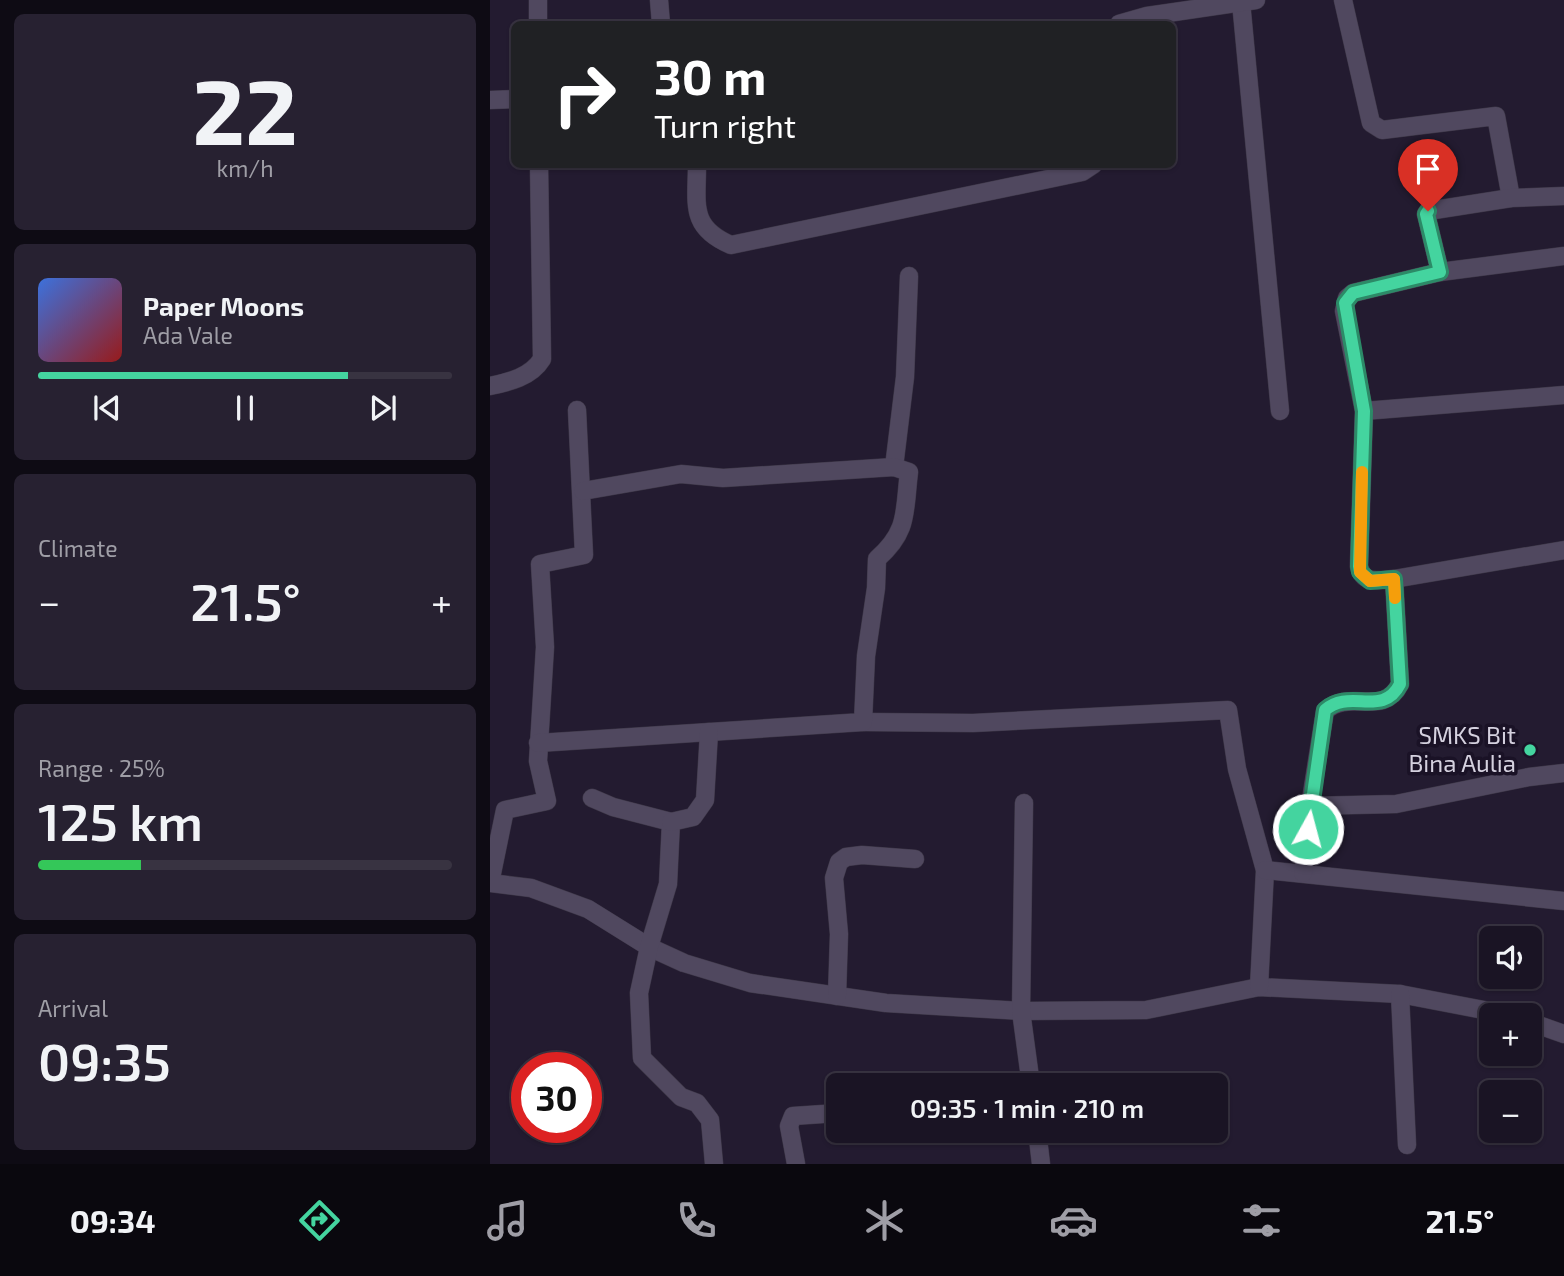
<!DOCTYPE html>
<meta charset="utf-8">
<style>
:root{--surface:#1a1424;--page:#272131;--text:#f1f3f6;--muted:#9f9ea6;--line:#383341;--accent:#44d49f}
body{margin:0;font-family:"Exo 2",sans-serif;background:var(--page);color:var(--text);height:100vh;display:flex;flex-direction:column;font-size:26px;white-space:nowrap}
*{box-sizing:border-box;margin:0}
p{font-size:23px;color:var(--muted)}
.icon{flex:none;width:38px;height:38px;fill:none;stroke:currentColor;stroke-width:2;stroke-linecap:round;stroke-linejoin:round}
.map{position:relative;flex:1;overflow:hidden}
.sheet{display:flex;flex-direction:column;gap:14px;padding:14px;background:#0e0b14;width:490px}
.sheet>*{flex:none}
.guide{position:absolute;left:21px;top:21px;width:665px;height:147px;border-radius:10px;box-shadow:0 2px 5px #0004,0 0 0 2px var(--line);background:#202124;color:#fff;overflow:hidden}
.fabs{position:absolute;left:989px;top:926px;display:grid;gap:14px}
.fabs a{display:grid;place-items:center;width:63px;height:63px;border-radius:10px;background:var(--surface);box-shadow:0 2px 5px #0004,0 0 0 2px var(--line);font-size:35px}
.speed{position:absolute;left:21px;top:1052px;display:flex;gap:14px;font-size:35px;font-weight:700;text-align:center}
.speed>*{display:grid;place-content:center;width:91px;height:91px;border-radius:50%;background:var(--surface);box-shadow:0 2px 5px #0004,0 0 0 2px var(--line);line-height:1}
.speed .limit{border:10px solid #d22;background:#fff;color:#111}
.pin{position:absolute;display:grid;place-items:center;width:60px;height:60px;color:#fff;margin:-72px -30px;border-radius:50% 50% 50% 0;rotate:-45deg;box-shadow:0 0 7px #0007}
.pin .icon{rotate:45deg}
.me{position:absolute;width:77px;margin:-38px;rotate:7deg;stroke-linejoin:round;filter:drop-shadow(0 0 5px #0008)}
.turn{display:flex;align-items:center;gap:24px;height:147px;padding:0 28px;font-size:32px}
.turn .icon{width:91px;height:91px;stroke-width:2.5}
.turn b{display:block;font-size:49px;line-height:60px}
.big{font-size:52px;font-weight:600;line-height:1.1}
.sheet .widget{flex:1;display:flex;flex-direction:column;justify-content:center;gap:10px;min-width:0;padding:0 24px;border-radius:10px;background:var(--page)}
.sheet .dial{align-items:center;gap:0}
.dial b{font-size:91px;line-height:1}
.song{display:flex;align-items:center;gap:21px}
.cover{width:84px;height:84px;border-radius:10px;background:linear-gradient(135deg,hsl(220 70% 55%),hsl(0 70% 35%))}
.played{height:7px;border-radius:4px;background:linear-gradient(90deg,var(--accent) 75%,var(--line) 75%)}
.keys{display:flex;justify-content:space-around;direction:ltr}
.heat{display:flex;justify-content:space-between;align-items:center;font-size:38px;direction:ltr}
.charge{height:10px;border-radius:5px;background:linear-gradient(90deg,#34c759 25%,var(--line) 0)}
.trip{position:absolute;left:336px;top:1073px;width:402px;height:70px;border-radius:10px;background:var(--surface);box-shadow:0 2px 5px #0004,0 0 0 2px var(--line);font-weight:600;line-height:70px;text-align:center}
.dock{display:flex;height:112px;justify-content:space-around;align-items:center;background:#0a080e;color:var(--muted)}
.dock .icon{width:49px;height:49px}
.dock .active{color:var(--accent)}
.dock b{font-size:32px;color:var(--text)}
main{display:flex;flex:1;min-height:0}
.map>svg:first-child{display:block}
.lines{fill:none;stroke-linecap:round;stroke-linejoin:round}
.minor-casing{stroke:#3d3747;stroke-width:19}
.minor{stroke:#50485f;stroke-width:18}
.route-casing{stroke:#2c8a67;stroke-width:18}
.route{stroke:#44d49f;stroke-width:12}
.slow{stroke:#f59e0b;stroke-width:12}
.poi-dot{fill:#44d49f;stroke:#1a1226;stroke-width:2.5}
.labels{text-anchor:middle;stroke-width:7;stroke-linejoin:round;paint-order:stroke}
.poi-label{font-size:24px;fill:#d5d1df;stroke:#1a1226;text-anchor:end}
</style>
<main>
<section class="sheet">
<div class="widget dial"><b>22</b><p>km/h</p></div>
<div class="widget">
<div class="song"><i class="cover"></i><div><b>Paper Moons</b><p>Ada Vale</p></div></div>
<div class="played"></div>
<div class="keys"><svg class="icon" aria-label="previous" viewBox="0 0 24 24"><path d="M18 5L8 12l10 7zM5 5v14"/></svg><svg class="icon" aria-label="pause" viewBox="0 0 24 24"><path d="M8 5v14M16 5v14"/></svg><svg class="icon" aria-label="next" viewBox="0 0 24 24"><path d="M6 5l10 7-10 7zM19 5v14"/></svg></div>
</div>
<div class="widget"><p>Climate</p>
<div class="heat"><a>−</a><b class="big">21.5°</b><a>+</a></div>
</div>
<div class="widget"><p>Range · 25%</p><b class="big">125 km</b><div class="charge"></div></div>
<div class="widget"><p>Arrival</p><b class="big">09:35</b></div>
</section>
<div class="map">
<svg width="1074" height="1164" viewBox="0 0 1074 1164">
<rect width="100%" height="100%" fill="#231b30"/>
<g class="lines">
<g class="minor-casing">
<g id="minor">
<path d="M 169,0 L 171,24"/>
<path d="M 853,0 L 881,123 L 892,130 L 1006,116 L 1021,198"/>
<path d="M 751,2 L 790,411"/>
<path d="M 48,24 L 48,0"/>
<path d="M 629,24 L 657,16 L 766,0"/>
<path d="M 0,100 L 24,99"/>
<path d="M 207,164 C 207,204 199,227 241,245 L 592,172 L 604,164"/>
<path d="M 1074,256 L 950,272 L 863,293 L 857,298 L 854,311 L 874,411 L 869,566 C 873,585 888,580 904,579 L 1074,550"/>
<path d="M 950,272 L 936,214 L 938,211 L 1021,198 L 1074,196"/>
<path d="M 0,386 C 19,382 41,377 52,359 L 49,164"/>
<path d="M 87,410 L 94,555 L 50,564 L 55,647 L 48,761 L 57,801 L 15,810 L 0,883 L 41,888 L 98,909 L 159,947 L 194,963 L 260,983 L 396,1003 L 531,1011 L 656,1010 L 769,987 L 910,994 L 1020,1015"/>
<path d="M 874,411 L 1074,395"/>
<path d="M 404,467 L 415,377 L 419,276"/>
<path d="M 373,722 L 483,723 L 738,710 L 747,769 L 775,870 L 769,987"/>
<path d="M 48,743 L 373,722 L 376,656 L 386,588 L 387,559 C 419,531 414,512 419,472 L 404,467 L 233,478 L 191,474 L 93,491"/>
<path d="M 102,798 L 123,807 L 181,822 L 178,884 L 159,947 L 149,993 L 152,1058 L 191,1097 L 207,1103 L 220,1120 L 224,1164"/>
<path d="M 534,803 L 531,1011 L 541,1085"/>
<path d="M 820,806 L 835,711 C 860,688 893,718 910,684 L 904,579"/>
<path d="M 181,822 L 203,817 L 215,800 L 219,732"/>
<path d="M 775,870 L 1074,901"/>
<path d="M 813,873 L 820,806 L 906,804 L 1039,777 L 1074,773"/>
<path d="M 910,994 L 917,1145"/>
<path d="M 347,996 L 349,934 L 344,878 L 349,862 L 356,857 L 372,855 L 425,859"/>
<path d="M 1040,1022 L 1074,1034"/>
<path d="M 547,1130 L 551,1164"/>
<path d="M 306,1164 L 299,1126 L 303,1116 L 348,1113"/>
</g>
</g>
<use href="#minor" class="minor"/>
</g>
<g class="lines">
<g class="route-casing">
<path id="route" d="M 818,829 L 835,710 C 860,688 893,718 910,684 L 904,579 L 880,581 L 870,572 L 869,566 L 874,411 L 855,303 L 863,293 L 950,272 L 936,214 L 938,211"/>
</g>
<use href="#route" class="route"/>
<path class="slow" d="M 872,472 L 870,572 L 880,581 L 904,579 L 905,598"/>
</g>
<circle class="poi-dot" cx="1040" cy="750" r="7"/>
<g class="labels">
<g class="poi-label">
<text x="1026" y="744">SMKS Bit<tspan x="1026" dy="28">Bina Aulia</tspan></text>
</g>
</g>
</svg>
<div class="fabs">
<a><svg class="icon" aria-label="sound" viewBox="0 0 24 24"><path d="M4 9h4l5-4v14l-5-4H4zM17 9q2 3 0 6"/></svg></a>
<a>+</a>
<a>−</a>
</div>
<div class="speed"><div class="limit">30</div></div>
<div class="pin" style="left:938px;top:211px;background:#d93025"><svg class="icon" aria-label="arrive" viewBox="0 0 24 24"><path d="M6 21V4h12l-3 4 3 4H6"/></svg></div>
<svg class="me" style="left:818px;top:829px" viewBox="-20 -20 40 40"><circle r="17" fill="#44d49f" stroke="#fff" stroke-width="3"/><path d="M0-11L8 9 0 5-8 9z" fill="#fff"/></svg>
<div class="trip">09:35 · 1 min · 210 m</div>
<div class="guide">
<div class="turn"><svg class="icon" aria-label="right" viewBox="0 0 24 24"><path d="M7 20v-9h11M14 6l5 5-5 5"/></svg><div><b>30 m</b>Turn right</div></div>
</div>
</div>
</main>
<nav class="dock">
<b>09:34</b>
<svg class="icon active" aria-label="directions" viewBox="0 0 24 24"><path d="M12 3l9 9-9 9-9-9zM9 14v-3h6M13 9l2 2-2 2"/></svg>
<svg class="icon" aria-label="music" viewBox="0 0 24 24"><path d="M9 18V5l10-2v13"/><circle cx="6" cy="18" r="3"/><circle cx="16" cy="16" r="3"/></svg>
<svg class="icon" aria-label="phone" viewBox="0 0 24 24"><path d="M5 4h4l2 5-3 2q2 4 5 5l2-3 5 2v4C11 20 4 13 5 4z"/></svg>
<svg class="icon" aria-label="climate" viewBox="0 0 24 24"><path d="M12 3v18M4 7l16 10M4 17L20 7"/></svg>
<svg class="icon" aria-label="car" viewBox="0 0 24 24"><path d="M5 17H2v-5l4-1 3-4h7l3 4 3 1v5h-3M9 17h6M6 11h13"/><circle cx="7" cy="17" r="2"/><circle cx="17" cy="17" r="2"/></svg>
<svg class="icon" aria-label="filters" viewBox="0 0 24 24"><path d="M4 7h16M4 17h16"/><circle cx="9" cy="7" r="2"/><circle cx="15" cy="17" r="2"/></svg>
<b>21.5°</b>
</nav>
